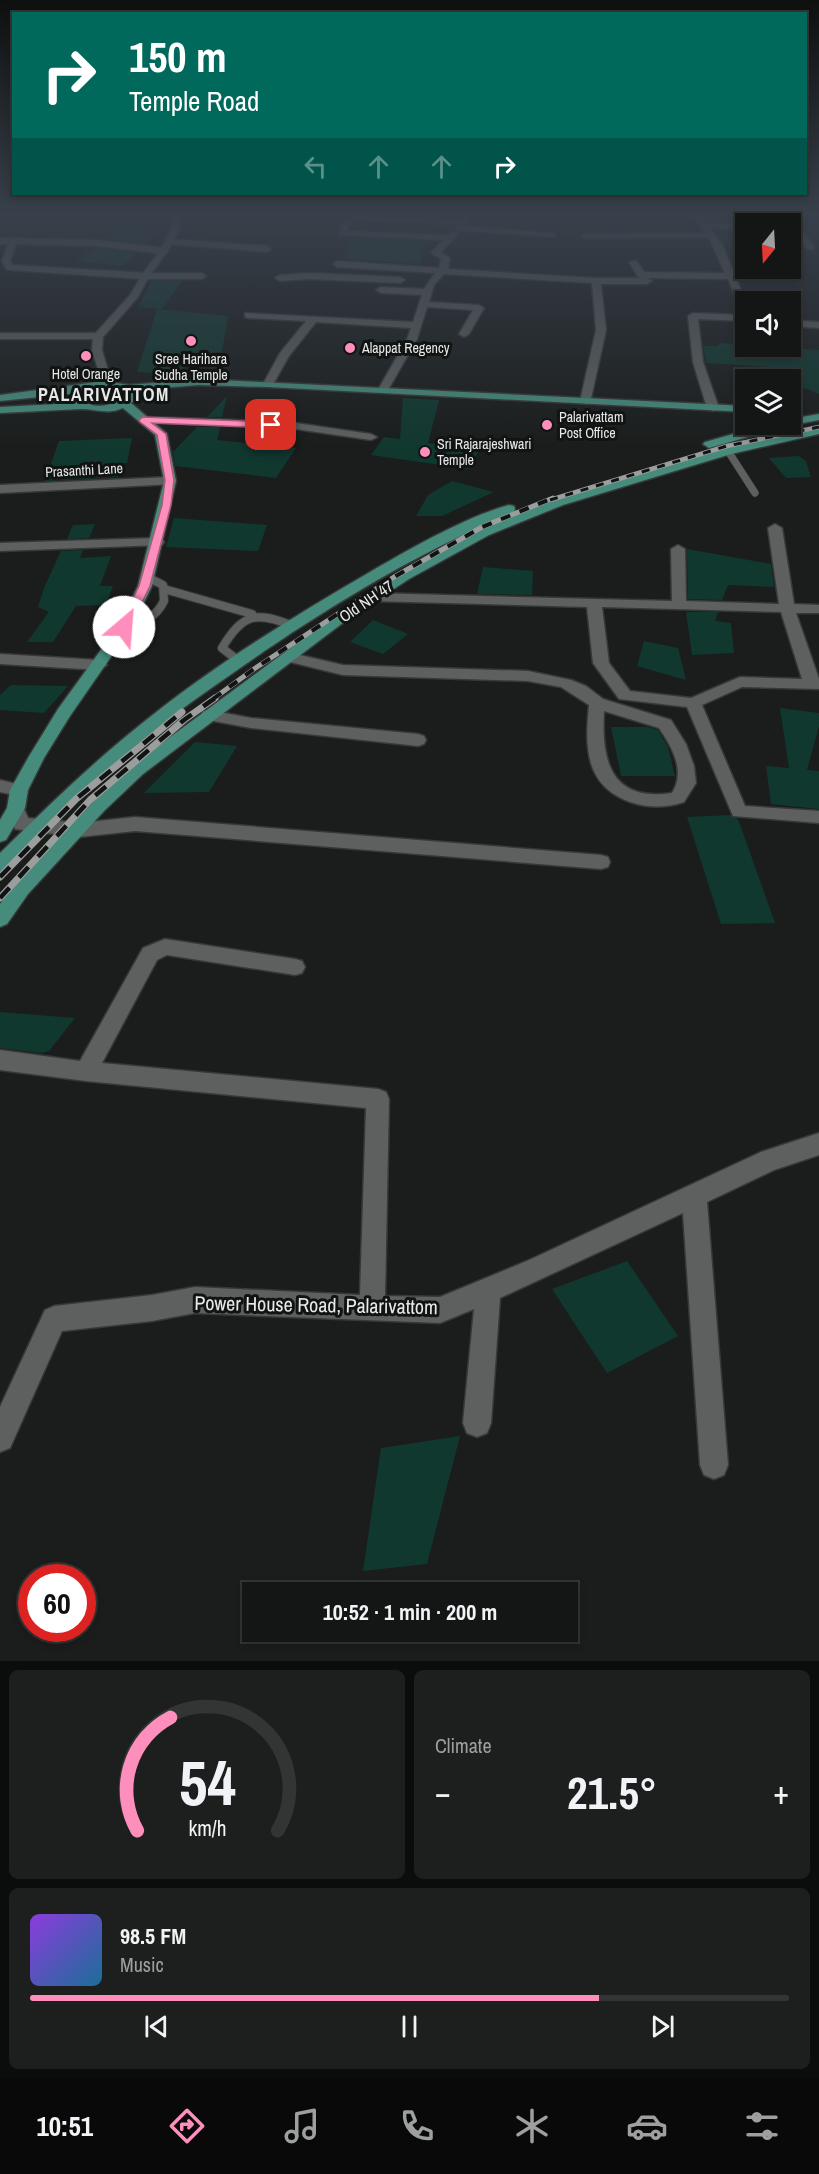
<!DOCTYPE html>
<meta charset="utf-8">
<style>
:root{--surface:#141615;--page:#1d1f1e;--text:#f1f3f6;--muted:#9d9fa0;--line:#333534;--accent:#fe8ebb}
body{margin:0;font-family:"Archivo Narrow",sans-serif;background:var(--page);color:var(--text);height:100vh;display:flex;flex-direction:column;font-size:22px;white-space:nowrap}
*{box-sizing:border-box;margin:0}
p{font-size:20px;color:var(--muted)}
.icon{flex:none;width:33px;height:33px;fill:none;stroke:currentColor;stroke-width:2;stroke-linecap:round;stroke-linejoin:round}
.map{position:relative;height:1661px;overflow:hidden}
.sheet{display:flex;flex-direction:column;gap:9px;padding:9px;background:#0b0c0c;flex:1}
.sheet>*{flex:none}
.hud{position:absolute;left:12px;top:12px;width:795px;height:183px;border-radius:0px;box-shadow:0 3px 9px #0003,0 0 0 2px var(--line);background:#00695c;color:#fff;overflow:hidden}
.needle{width:39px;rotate:198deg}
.controls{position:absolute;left:735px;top:213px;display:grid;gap:12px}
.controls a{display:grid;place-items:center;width:66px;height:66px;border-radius:0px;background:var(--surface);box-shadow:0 3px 9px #0003,0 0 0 2px var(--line);font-size:30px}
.speed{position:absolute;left:18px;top:1564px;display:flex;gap:12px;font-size:30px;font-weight:700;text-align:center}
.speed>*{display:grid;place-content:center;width:78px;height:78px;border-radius:50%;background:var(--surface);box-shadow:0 3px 9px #0003,0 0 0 2px var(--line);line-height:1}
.speed .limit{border:9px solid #d22;background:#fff;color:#111}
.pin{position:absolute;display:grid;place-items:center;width:51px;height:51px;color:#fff;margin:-26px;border-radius:12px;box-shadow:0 3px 9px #0006}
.me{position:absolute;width:66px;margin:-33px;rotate:27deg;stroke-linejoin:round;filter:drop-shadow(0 0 4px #0008)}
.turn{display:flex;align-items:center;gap:21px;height:126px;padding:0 18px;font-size:27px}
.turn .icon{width:78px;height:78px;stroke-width:2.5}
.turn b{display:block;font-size:42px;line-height:51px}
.lanes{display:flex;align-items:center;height:57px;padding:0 18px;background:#0003;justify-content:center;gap:30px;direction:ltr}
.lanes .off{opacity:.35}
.big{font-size:45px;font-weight:800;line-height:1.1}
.sheet .widget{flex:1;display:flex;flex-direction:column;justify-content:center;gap:9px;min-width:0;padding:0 21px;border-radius:9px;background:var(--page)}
.sheet .dial{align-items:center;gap:0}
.dial svg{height:156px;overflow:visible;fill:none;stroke:var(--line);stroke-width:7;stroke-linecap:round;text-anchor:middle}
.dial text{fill:var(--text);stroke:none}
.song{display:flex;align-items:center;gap:18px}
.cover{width:72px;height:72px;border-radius:9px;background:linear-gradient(135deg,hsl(270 70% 55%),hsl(200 70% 35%))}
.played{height:6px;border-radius:3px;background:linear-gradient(90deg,var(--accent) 75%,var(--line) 75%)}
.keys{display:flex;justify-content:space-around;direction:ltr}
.heat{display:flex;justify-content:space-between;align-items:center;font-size:33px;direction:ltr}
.sheet .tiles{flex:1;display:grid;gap:9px;grid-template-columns:1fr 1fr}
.widget:last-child{grid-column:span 2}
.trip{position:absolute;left:242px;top:1582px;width:336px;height:60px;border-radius:0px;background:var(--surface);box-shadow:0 3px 9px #0003,0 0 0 2px var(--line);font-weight:800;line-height:60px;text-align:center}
.menu{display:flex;height:96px;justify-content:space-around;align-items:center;background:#080908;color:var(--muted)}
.menu .icon{width:42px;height:42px}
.menu .on{color:var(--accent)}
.menu b{font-size:27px;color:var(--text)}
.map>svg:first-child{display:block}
.building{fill:#11382f}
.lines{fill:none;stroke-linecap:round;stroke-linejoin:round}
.service-far1-casing{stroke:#373939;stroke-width:8}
.service-casing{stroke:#373939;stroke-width:10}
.minor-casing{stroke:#373939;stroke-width:3}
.tertiary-casing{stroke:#373939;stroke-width:3}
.secondary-casing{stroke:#373939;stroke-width:3}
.primary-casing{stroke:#373939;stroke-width:3}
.service-far1{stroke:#5d605f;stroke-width:7}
.service{stroke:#5d605f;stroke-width:8}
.minor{fill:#5d605f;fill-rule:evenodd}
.tertiary{fill:#5d605f;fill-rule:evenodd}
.secondary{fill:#5d605f;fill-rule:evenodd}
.primary{fill:#468c7c;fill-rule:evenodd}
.rail-far2-casing{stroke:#9c9e9e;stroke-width:4.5}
.rail-far1-casing{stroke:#9c9e9e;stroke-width:5}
.rail-casing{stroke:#9c9e9e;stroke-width:7}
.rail-far2{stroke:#111413;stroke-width:3;stroke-dasharray:8;stroke-linecap:butt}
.rail-far1{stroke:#111413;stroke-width:4;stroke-dasharray:10;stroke-linecap:butt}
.rail{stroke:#111413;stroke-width:4.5;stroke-dasharray:14;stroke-linecap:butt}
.route{fill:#fe8ebb;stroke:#a55c7a;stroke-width:1.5}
.poi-dot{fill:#fe8ebb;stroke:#111413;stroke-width:2}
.labels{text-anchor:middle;stroke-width:6;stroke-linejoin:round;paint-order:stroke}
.far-poi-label{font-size:14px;fill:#e7e9e9;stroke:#111413;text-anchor:start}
.far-street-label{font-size:14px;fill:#e7e9e9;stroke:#111413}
.street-label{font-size:16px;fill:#e7e9e9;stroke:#111413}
.far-district-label{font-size:18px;font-weight:bold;letter-spacing:1.5px;fill:#e7e9e9;stroke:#111413}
.near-street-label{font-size:20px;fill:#e7e9e9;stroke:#111413}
</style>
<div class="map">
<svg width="819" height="1661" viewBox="0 0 819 1661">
<rect width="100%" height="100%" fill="#1a1d1c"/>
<g class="building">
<path d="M 122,230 L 157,232 L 145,244 L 109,239 Z"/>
<path d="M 351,239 L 386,239 L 426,241 L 420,264 L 345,259 Z"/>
<path d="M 95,248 L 97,248 L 136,253 L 122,266 L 76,261 Z"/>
<path d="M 152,281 L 182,281 L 162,309 L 138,307 Z"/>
<path d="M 157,309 L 228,316 L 222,352 L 185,353 L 181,374 L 137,372 Z"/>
<path d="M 719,343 L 819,350 L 819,394 L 794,384 L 789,379 L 786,368 L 706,363 L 703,346 L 719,346 Z"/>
<path d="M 227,396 L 222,417 L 207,417 Z"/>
<path d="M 403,398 L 439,400 L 428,443 L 479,450 L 469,469 L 371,455 L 384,437 L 400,439 Z"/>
<path d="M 197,427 L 220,427 L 217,440 L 296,448 L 276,478 L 175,466 L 173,452 Z"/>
<path d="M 132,438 L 127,463 L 122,463 L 118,477 L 45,481 L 59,441 Z"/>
<path d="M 799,456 L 806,461 L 811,477 L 786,478 L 769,458 Z"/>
<path d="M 452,481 L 494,492 L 442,516 L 416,516 L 428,495 Z"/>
<path d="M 174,518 L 267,525 L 258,551 L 166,547 Z"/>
<path d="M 95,524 L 89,538 L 67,539 L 73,525 Z"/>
<path d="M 687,549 L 771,564 L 774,587 L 728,585 L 722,600 L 688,599 Z"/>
<path d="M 83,550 L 80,558 L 111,556 L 100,586 L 113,586 L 106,605 L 76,606 L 53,642 L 27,642 L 49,612 L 38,607 L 44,588 L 61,551 Z"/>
<path d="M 483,567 L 533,571 L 532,595 L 477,594 Z"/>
<path d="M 686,612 L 718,612 L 715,621 L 731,623 L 734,653 L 692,655 Z"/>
<path d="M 373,620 L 408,634 L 383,654 L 350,642 Z"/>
<path d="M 644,641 L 678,648 L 686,680 L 637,666 Z"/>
<path d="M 11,685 L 68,686 L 44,713 L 0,710 L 0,695 Z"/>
<path d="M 780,708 L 819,713 L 819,726 L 807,770 L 819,771 L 819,809 L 771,804 L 766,766 L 789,768 Z"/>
<path d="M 611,727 L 647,727 L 658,730 L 668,747 L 675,776 L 621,776 Z"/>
<path d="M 195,742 L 237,746 L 209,792 L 144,793 Z"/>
<path d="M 730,815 L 738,819 L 775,923 L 721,924 L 687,817 Z"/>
<path d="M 0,1012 L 75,1018 L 49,1051 L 41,1053 L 0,1048 Z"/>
<path d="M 627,1261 L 678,1336 L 607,1373 L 552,1289 Z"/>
<path d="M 460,1436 L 427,1564 L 363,1571 L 381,1448 Z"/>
</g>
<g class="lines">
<g class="service-far1-casing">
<path id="service-far1" d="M 728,451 L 755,493"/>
</g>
<g class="service-casing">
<g id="service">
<path d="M 164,589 L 252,614"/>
<path d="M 124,627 C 141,625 156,617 164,601 L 163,585 L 147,577"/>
<path d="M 240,662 L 222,648 C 243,613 256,611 293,626"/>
</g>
</g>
<g class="minor-casing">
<g id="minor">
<path d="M 692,214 L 700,214 L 706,223 L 746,224 L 746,228 L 710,228 L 722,244 L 746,302 L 746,321 L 698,319 L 703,362 L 719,408 L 713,411 L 707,408 L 693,362 L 688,316 L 693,313 L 743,315 L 728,279 L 641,278 L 638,277 L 629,262 L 636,260 L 644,272 L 725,273 L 709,238 L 585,238 L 581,236 L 585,234 L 705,233 Z"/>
<path d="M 356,216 L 467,220 L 468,222 L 464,224 L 357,220 L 350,224 L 347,231 L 448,235 L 451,232 L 457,232 L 457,236 L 441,252 L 450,258 L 448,269 L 596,278 L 647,278 L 652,281 L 647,284 L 601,284 L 606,330 L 590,403 L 586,404 L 580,401 L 596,330 L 592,283 L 444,274 L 434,285 L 429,302 L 479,305 L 484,308 L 469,334 L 464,337 L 459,334 L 473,310 L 427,307 L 417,339 L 388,390 L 380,390 L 379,388 L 407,339 L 411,328 L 316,322 L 289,356 L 272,386 L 264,386 L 263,384 L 280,353 L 306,321 L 248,318 L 245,317 L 245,313 L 413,322 L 422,295 L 381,293 L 376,290 L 381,287 L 424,289 L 435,273 L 337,267 L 333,264 L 337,261 L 439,268 L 441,259 L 431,253 L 443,240 L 339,235 L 343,221 Z"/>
<path d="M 459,226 L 552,233 L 556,235 L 552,237 L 456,230 L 456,226 Z"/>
<path d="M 790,226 L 801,228 L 814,247 L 813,249 L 807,249 L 795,232 L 790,231 Z"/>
<path d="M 0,238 L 97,240 L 164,248 L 168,251 L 164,254 L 97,246 L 16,244 L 10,261 L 12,265 L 149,273 L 202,273 L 206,276 L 202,279 L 145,279 L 9,270 L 6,269 L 2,261 L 8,244 L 0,244 Z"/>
<path d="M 171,239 L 267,246 L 271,249 L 267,252 L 168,244 L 168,240 Z"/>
<path d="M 309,273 L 400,277 L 405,280 L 400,283 L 309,279 L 280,281 L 275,278 L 280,275 Z"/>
<path d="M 790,320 L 819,322 L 819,328 L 790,326 Z"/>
<path d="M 143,417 L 289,422 L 371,434 L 377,437 L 371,440 L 289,428 L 139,422 L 139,418 Z"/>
<path d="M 170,477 L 174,478 L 176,481 L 174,484 L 0,493 L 0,485 Z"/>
<path d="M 775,524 L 782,528 L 794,604 L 819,605 L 819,613 L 796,613 L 819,679 L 819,689 L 742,687 L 702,705 L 745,806 L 819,811 L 819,823 L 733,816 L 687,707 L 619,699 L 593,663 L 587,607 L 372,601 L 365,597 L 372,593 L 672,601 L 671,549 L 678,545 L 685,549 L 686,601 L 779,604 L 768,528 ZM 602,607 L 781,612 L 802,679 L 740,677 L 691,698 L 630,691 L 609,663 Z"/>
<path d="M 157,538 L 162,539 L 164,542 L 162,545 L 0,551 L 0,543 Z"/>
<path d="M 287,652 L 343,665 L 528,671 L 571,680 L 586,686 L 603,699 L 671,720 L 686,744 L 694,766 L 696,783 L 684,802 C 666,808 648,808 630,802 C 584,785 585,746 589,705 L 561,687 L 528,681 L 343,675 L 282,660 L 279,657 ZM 604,711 L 659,728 C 672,747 686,771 672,793 C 611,802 601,761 604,711 Z"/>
<path d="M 0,654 L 99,660 L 107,665 L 99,670 L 0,664 Z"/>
<path d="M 209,710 L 251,718 L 418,734 L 424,736 L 426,740 L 424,744 L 418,746 L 251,728 L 203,719 L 201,715 L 203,711 Z"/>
<path d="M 0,780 L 25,786 L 28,790 L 25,794 L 19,796 L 0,792 Z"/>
<path d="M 135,817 L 601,855 L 608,857 L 610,862 L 608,867 L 601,869 L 135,831 L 79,837 L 73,835 L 70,830 L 73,825 L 79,823 Z"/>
<path d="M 165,939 L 295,959 L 302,961 L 305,967 L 302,973 L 295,975 L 167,955 L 157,960 L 102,1063 L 378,1089 L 386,1092 L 389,1099 L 385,1296 L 440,1297 L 527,1261 L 761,1152 L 819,1133 L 819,1155 L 774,1170 L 707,1202 L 728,1465 L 724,1475 L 714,1479 L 704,1475 L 700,1465 L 683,1213 L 500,1298 L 491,1423 L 487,1433 L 477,1437 L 467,1433 L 463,1423 L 474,1309 L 440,1323 L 195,1313 L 152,1321 L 62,1331 L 10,1448 L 0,1452 L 0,1407 L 45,1310 L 54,1306 L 152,1295 L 195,1287 L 360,1295 L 366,1108 L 86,1081 L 0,1070 L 0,1050 L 80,1061 L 143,948 Z"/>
</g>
</g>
<g class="tertiary-casing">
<g id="tertiary">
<path d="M 0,333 L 98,333 L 103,336 L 98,339 L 0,339 Z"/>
<path d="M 16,802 L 22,804 L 28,818 L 79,823 L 85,825 L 88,830 L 85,835 L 79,837 L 15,829 L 7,808 L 10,804 Z"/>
</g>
</g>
<g class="secondary-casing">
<path id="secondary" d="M 174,214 L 182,214 L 179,230 L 168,251 L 149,276 L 138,297 L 103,337 L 102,350 L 112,384 L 111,386 L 103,386 L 92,350 L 93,336 L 131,294 L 141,276 L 160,250 L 171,230 Z"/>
</g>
<g class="primary-casing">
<g id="primary">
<path d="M 198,379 L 746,406 L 746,412 L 268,387 L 198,385 L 138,390 L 138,398 L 131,403 L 167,434 L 176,481 L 152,586 L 133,625 L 70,716 L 44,758 L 28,790 L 25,808 L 6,840 L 0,842 L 0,820 L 7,808 L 10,790 L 28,758 L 58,709 L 119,625 L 138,586 L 164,481 L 155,435 L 123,408 C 108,415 96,409 81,409 C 54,410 27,412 0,413 L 0,407 L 75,403 L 73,400 L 78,393 L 0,401 L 0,395 L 104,381 L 129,385 ZM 113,388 L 124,391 L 128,396 C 115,403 96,412 84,400 L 99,389 Z"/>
<path d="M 819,414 L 819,420 L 787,426 L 709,448 L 703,444 L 705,442 L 768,424 L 790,424 L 790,419 Z"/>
<path d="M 819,428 L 819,434 L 731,454 L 563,505 L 489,535 L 409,579 L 348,619 L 143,774 L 104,811 L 28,894 L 7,924 L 0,927 L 0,904 L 14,884 L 92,803 L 131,766 L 338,613 L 399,573 L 479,529 L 555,499 L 724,448 Z"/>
<path d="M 509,505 L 514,506 L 515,509 L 514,512 C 425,549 343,598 263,652 C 226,678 188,703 152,732 C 100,774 53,822 7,870 L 0,872 L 0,853 C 45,809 91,764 140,725 C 211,667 291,618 370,572 C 408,550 467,516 509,505 Z"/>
</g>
</g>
<use href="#service-far1" class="service-far1"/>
<use href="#service" class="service"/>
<use href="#minor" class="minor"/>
<use href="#tertiary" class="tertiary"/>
<use href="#secondary" class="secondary"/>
<use href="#primary" class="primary"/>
<g class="rail-far2-casing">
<path id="rail-far2" d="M 550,500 L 727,446 L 819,427"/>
</g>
<g class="rail-far1-casing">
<path id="rail-far1" d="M 213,699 L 254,669 L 394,577 L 482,527 L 553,498"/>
</g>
<g class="rail-casing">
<g id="rail">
<path d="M 0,877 L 76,799 L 182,712"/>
<path d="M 0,898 L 90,800 L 184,720 L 215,698"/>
</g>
</g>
<use href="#rail-far2" class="rail-far2"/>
<use href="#rail-far1" class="rail-far1"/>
<use href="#rail" class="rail"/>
</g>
<linearGradient id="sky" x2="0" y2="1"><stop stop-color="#0e100f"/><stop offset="0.48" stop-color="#38404b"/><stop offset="1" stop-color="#38404b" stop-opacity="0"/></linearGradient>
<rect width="819" height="447" fill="url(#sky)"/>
<path class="route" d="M 143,417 L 271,422 L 275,425 L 271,428 L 152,423 L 166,434 L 174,480 L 171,505 L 150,586 L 130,627 L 124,631 L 119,627 L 139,586 L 162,505 L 165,480 L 157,435 L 140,422 L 139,420 Z"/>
<g class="poi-dot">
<circle cx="191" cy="341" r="6"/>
<circle cx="350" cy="348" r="6"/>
<circle cx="86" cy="356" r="6"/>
<circle cx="547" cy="425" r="6"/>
<circle cx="425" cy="452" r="6"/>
</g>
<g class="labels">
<g class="far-poi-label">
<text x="362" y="353">Alappat Regency</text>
<text x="191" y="364" text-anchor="middle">Sree Harihara<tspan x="191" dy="16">Sudha Temple</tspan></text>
<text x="86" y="379" text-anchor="middle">Hotel Orange</text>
<text x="559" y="422">Palarivattam<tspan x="559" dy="16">Post Office</tspan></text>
<text x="437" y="449">Sri Rajarajeshwari<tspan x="437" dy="16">Temple</tspan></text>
</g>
<g class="far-street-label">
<text transform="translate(84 470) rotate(-3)" y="5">Prasanthi Lane</text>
</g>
<g class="street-label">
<text transform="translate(366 601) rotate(-34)" y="6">Old NH 47</text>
</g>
<g class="far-district-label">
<text x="104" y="401">PALARIVATTOM</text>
</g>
<g class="near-street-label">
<text transform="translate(316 1305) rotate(1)" y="7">Power House Road, Palarivattom</text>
</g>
</g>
</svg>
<div class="controls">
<a><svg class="needle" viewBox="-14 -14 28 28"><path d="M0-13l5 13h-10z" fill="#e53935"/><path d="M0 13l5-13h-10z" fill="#9d9fa0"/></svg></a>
<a><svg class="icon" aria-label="sound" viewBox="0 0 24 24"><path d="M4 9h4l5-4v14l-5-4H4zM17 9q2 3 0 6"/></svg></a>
<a><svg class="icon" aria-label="layers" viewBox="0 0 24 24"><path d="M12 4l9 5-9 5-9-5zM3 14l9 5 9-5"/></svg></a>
</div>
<div class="speed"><div class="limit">60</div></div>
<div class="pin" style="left:271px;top:425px;background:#d93025"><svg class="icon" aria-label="arrive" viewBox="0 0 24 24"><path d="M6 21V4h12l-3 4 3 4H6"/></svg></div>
<svg class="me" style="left:124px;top:627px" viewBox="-20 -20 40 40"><circle r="19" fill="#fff"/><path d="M0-13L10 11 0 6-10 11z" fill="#fe8ebb"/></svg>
<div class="trip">10:52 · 1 min · 200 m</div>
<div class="hud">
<div class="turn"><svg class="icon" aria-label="right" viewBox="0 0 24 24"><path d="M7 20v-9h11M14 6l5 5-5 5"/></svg><div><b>150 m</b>Temple Road</div></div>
<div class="lanes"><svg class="icon off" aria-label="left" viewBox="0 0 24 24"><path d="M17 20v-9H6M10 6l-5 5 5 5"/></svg><svg class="icon off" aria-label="ahead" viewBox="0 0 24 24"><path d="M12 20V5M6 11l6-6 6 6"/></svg><svg class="icon off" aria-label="ahead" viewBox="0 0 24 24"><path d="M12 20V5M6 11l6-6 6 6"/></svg><svg class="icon" aria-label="right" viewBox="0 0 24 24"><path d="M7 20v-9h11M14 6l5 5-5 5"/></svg></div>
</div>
</div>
<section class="sheet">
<div class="tiles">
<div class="widget dial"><svg viewBox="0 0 100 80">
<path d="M14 69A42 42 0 1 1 86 69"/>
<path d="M14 69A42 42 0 0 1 31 11" stroke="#fe8ebb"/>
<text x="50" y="56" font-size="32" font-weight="700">54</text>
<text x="50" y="72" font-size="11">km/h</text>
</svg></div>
<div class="widget"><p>Climate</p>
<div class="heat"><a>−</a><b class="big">21.5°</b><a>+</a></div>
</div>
<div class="widget">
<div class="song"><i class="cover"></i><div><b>98.5 FM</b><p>Music</p></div></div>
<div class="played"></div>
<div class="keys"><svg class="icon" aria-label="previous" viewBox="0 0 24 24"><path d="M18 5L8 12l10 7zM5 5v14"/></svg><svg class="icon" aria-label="pause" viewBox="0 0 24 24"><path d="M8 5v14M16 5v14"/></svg><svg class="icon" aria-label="next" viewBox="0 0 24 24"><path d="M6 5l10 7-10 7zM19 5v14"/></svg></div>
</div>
</div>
</section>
<nav class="menu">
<b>10:51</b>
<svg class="icon on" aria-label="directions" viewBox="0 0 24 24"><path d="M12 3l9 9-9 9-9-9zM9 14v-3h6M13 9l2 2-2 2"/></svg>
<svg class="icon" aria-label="music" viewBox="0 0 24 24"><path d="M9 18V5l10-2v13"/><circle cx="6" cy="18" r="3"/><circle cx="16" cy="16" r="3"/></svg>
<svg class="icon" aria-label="phone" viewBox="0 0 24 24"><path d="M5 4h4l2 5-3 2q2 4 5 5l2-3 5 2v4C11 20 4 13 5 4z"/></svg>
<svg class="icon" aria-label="climate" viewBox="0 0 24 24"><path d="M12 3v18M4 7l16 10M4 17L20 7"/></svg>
<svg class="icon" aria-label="car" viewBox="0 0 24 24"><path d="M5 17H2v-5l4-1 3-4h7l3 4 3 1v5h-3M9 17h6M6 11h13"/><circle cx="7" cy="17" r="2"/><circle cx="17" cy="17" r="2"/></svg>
<svg class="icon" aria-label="filters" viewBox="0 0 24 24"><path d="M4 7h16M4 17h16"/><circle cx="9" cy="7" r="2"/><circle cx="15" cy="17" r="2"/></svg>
</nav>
